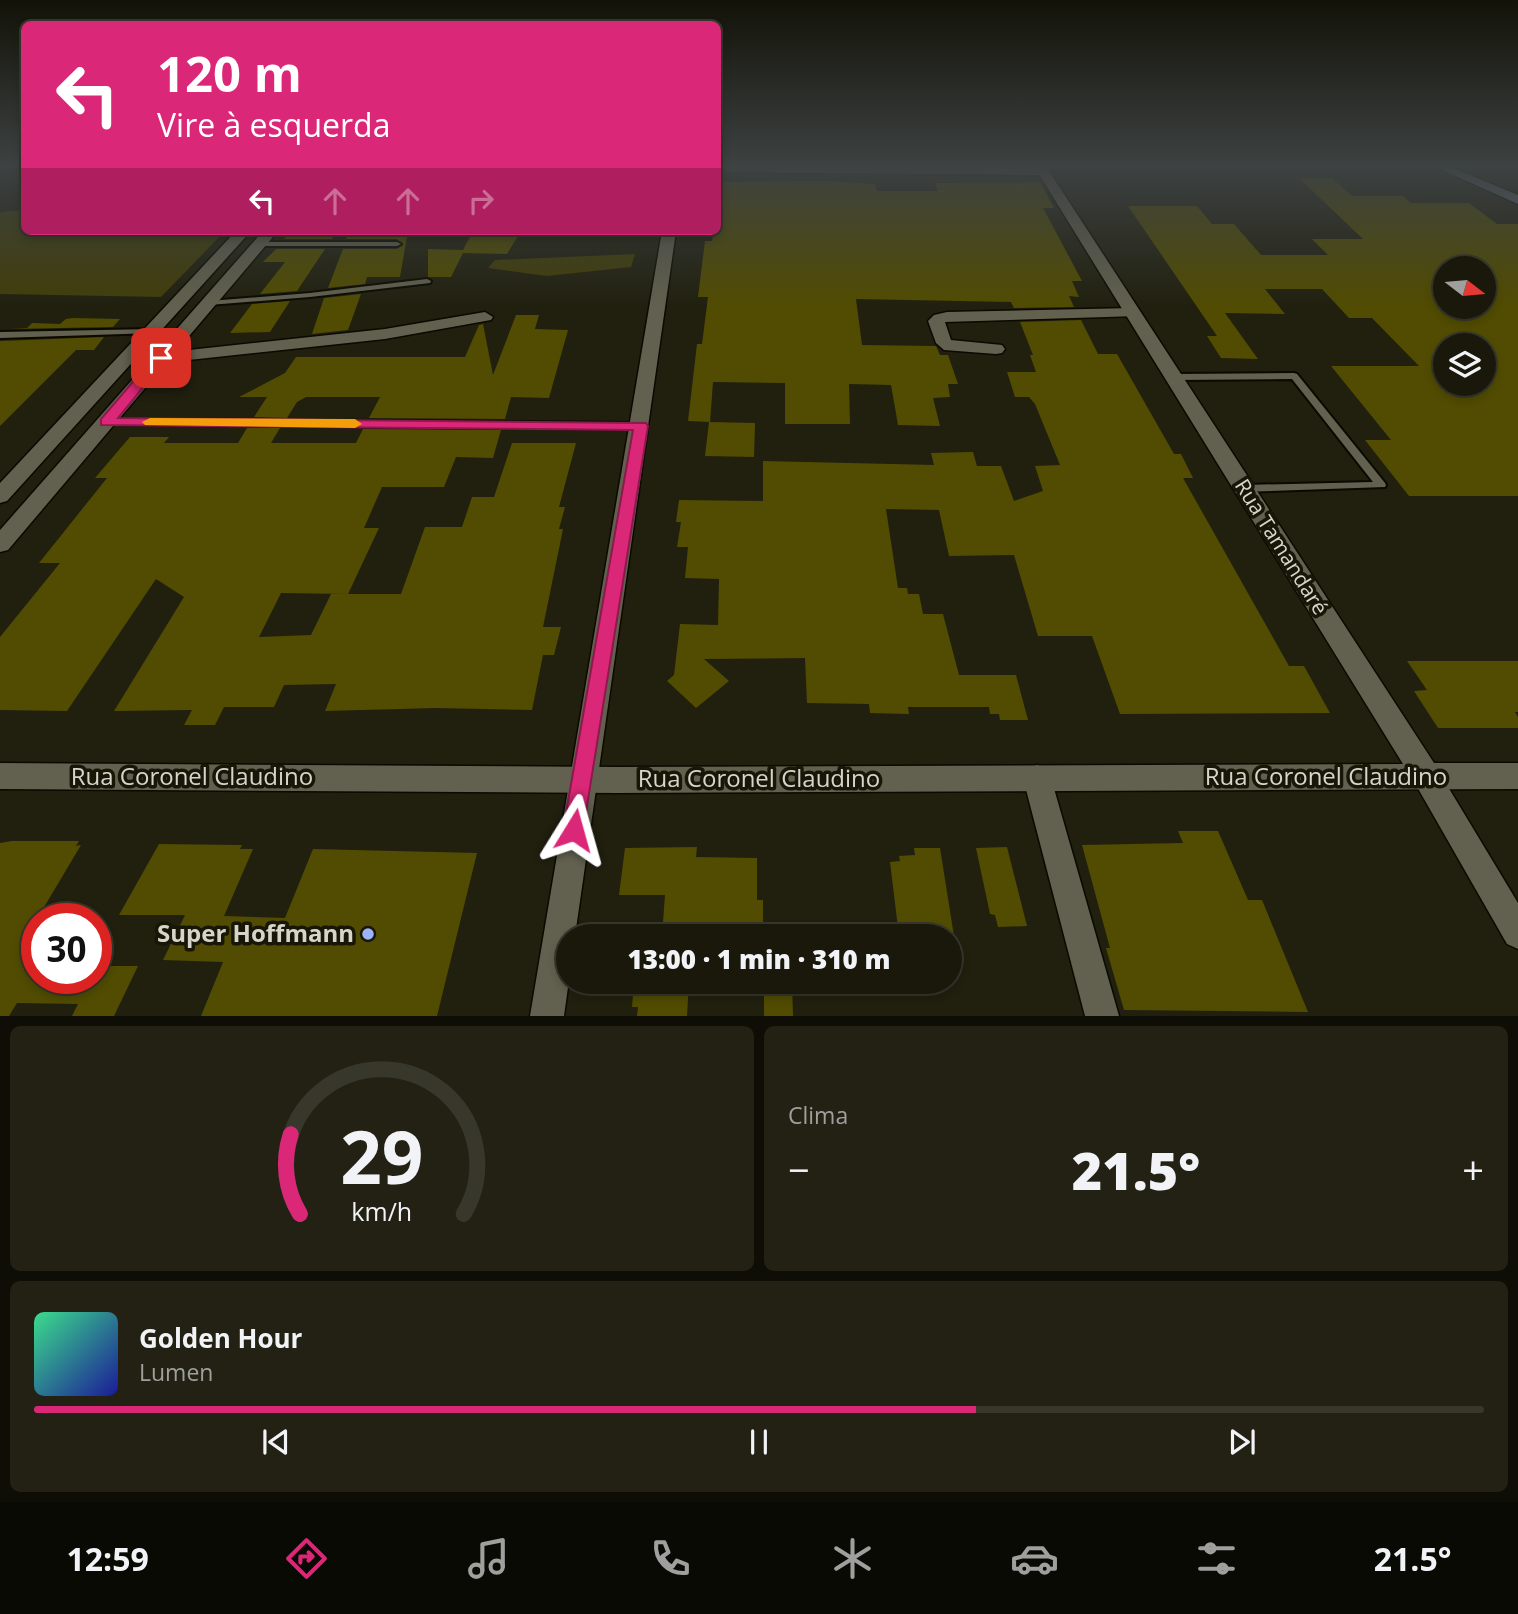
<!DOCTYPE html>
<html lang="pt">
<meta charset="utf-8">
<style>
:root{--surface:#19180b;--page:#222114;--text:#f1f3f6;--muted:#9fa09d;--line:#37372c;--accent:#db2777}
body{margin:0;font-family:"Open Sans",sans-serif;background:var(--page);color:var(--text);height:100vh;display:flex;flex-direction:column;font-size:26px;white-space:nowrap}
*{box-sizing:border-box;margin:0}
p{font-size:23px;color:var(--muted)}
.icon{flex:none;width:38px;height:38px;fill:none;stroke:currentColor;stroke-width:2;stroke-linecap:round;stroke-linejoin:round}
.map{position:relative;height:1016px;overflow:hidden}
.drawer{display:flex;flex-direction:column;gap:10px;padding:10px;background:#0e0d06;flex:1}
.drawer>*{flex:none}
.hud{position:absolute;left:21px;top:21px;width:700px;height:214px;border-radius:10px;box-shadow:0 4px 10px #0003,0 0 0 2px var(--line);background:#db2777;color:#fff;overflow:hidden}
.needle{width:46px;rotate:106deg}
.controls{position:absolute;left:1433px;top:256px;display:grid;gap:14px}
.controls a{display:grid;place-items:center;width:63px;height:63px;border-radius:50%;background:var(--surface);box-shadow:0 4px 10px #0003,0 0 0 2px var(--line);font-size:35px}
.speed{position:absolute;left:21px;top:903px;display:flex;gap:14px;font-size:35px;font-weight:700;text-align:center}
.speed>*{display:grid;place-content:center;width:91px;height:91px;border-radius:50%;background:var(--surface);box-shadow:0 4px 10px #0003,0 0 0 2px var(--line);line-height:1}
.speed .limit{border:10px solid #d22;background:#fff;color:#111}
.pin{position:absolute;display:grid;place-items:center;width:60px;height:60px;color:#fff;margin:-30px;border-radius:14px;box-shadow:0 4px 10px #0006}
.me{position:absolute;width:77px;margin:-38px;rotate:8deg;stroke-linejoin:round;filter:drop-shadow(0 0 5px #0008)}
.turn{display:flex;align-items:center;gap:24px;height:147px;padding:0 21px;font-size:32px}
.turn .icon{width:91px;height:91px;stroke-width:2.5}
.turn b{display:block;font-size:49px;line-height:60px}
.lanes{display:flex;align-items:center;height:66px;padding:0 21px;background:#0003;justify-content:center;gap:35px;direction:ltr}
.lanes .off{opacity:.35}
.big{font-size:52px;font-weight:800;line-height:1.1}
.drawer .card{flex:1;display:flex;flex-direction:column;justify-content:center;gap:10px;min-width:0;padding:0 24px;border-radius:10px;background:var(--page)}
.drawer .dial{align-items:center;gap:0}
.dial svg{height:182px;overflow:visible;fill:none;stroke:var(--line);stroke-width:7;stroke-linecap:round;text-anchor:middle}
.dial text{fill:var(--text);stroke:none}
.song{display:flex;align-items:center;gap:21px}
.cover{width:84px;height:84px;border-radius:10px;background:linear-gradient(135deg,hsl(150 70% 55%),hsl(240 70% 35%))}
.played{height:7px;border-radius:4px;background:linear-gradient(90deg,var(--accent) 65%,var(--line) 65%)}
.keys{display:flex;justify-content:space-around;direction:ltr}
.heat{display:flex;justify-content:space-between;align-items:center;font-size:38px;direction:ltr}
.drawer .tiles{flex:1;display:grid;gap:10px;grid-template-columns:1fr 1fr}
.card:last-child{grid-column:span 2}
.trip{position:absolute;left:556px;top:924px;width:406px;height:70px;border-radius:35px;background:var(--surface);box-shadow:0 4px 10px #0003,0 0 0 2px var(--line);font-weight:800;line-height:70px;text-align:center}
.tabs{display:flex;height:112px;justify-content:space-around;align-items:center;background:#0a0a04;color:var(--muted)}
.tabs .icon{width:49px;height:49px}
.tabs .on{color:var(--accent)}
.tabs b{font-size:32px;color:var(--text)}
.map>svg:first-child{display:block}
.green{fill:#413d09}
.building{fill:#514c01;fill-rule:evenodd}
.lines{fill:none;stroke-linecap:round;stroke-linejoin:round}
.service-casing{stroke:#0b0900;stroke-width:4}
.minor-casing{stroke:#0b0900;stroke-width:3}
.tertiary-casing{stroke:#0b0900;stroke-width:3}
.secondary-casing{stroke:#0b0900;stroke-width:3}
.service{fill:#62614f;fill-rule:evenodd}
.minor{fill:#62614f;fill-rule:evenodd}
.tertiary{fill:#62614f;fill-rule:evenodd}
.secondary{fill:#656c79;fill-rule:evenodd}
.route{fill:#db2777;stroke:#8e194d;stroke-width:2}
.slow{fill:#f59e0b}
.poi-dot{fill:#9cb4fd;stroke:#181606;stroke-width:2.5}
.labels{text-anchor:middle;stroke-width:7;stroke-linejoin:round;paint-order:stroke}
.street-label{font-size:21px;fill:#d6d5cb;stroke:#181606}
.near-street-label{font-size:24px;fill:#d6d5cb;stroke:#181606}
.near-poi-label{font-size:24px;font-weight:bold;fill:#d6d5cb;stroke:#181606;text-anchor:end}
</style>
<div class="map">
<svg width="1518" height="1016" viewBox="0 0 1518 1016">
<rect width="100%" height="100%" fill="#21200f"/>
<g class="green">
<path d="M 24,210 L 24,231 L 225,231 L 161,297 L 0,294 L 0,212 Z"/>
<path d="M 635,254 L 631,267 L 547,276 L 488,268 L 495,260 Z"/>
</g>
<g class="building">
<path d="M 1299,178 L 1332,178 L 1352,196 L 1403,196 L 1411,203 L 1469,203 L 1497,224 L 1518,224 L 1518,496 L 1409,496 L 1365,440 L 1391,440 L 1331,366 L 1419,366 L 1372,318 L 1349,318 L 1322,289 L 1265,289 L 1285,314 L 1225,313 L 1258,359 L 1221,358 L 1207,336 L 1217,336 L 1128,206 L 1197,206 L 1212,224 L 1234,224 L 1261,255 L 1328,255 L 1312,239 L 1363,239 ZM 1446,268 L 1484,268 L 1484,306 L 1446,306 ZM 1446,345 L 1484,345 L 1484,383 L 1446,383 Z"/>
<path d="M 828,181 L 875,184 L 877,191 L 938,191 L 935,183 L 1040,182 L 1054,208 L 1043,208 L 1082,281 L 1072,281 L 1079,297 L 1069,296 L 1074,307 L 1014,308 L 1011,302 L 856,299 L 862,345 L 936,346 L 940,355 L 948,355 L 958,384 L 948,384 L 950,397 L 933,398 L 940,426 L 898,425 L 891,385 L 849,384 L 850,424 L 785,424 L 785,383 L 713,382 L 710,422 L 688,421 L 697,344 L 702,344 L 708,297 L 698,297 L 705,241 L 712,241 L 714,231 L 718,231 L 718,182 Z"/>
<path d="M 291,231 L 337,231 L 332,239 L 284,239 Z"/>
<path d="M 349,231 L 408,231 L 400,277 L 367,277 L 365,284 L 328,288 L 343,249 L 397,249 L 403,245 L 397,239 L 346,239 Z"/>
<path d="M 473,231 L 521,231 L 507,254 L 463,253 L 451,277 L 428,277 L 428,249 L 463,250 Z"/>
<path d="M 276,249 L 325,249 L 297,291 L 260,294 L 285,262 L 263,262 Z"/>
<path d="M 361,294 L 348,330 L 312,334 L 324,298 Z"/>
<path d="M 290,301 L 270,332 L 230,333 L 252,304 Z"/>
<path d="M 516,315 L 539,315 L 535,329 L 568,330 L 549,398 L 511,397 L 505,419 L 369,418 L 380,397 L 306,397 L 297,402 L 287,418 L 254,417 L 267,397 L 239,397 L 285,373 L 296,357 L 465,357 L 479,325 L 483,324 L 493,375 Z"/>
<path d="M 72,318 L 120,319 L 113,327 L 11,329 L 27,328 L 32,323 L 60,324 L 66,319 Z"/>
<path d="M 1081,320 L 1098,354 L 1117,354 L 1174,454 L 1181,454 L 1193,478 L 1183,478 L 1289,666 L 1304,666 L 1330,713 L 1120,714 L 1092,636 L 1038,636 L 1014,555 L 949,556 L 939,510 L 886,509 L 898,588 L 907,588 L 908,594 L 919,594 L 923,614 L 943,614 L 959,675 L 1016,675 L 1028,720 L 1000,720 L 999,714 L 990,714 L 989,707 L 908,707 L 909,714 L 870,713 L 869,704 L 807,703 L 805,658 L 704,659 L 729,681 L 696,708 L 667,681 L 674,675 L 680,624 L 718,625 L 719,579 L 685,578 L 688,547 L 677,547 L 681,522 L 676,522 L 679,500 L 763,501 L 763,461 L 934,465 L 931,453 L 973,452 L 977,466 L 1001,466 L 1014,501 L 1043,491 L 1035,466 L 1060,465 L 1035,404 L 1029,397 L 1015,397 L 1007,372 L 1036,372 L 1030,355 L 1033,355 L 1020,322 Z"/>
<path d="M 104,337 L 94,350 L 76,350 L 0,426 L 0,341 Z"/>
<path d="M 709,422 L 755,423 L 754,457 L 705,456 Z"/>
<path d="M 247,428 L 280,428 L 271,443 L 356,443 L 363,429 L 501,430 L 493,458 L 456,457 L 444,487 L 382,487 L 364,528 L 379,528 L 348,594 L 281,593 L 259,637 L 311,635 L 331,594 L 401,594 L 425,527 L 462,527 L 472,497 L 494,497 L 512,443 L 576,443 L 559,507 L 565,507 L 559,529 L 563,529 L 561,539 L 543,627 L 561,627 L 554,655 L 543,655 L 532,710 L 436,708 L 325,711 L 336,684 L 284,685 L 274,707 L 224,707 L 215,725 L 184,725 L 192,710 L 114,711 L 184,597 L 156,579 L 67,711 L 0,710 L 0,637 L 60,563 L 39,563 L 107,478 L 95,478 L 130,437 L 169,437 L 164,443 L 238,443 Z"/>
<path d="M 1407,661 L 1518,661 L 1518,712 L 1515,712 L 1518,717 L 1518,728 L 1438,728 L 1414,691 L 1427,690 Z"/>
<path d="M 1178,831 L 1218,831 L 1248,900 L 1262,900 L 1308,1012 L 1124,1010 L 1106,948 L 1110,948 L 1082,845 L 1183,843 Z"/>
<path d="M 12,841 L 79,841 L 76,846 L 81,845 L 37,919 L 37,978 L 96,978 L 96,966 L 138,966 L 114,1016 L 72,1016 L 78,1004 L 17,1003 L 9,1016 L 0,1016 L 0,843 Z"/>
<path d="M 159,844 L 242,845 L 240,849 L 253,849 L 224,916 L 285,918 L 313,849 L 477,853 L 437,1016 L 201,1016 L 223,962 L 163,960 L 185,915 L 119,915 Z"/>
<path d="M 697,847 L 696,857 L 757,858 L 757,900 L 763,900 L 763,936 L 662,936 L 665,895 L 619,895 L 625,848 Z"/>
<path d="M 1007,847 L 1027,926 L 998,927 L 995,915 L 990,914 L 976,848 Z"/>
<path d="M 914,848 L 940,848 L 954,936 L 899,936 L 890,862 L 900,861 L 899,856 L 915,855 Z"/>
<path d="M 641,982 L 689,982 L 687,1016 L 637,1016 L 638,1007 L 632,1007 L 634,983 Z"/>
<path d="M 764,982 L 792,982 L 793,1016 L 764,1016 Z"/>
</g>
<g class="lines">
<g class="service-casing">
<g id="service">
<path d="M 257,242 L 397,242 L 401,244 L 397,246 L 257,246 Z"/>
<path d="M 427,279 L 431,281 L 430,283 L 310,297 L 209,305 L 205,303 L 209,301 L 310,293 Z"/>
<path d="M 152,329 L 156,331 L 155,333 L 0,338 L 0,332 Z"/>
<path d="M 1294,373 L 1297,374 L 1385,483 L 1386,485 L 1385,487 L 1240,492 L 1239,489 L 1244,485 L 1373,482 L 1292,379 L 1174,380 L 1170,377 L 1174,374 Z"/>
<path d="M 106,419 L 641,423 L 646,426 L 641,429 L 103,424 L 101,422 L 103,420 Z"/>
</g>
</g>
<g class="minor-casing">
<g id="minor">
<path d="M 718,165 L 1043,167 L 1049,171 L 1043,175 L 718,172 Z"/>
<path d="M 662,231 L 676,231 L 575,936 L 569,936 L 569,980 L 564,1016 L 530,1016 Z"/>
<path d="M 1133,308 L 1141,313 L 1139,316 L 945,322 L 951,340 L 1002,345 L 1005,349 L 1002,353 L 996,354 L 944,350 L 936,343 L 928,321 L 934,315 L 947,312 Z"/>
<path d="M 485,312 L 493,317 L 491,320 L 385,339 L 161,363 L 152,358 L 161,353 L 385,329 Z"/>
<path d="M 1426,763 L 1436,767 L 1518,903 L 1518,949 L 1507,944 L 1416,785 L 1412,776 L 1416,767 Z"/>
<path d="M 1037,765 L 1047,769 L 1051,778 L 1119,1016 L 1085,1016 L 1023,778 L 1027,769 Z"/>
</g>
</g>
<g class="tertiary-casing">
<g id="tertiary">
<path d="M 1036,165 L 1048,165 L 1049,171 L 1434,763 L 1518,763 L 1518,789 L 617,793 L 0,789 L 0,763 L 617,767 L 1403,764 L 1037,171 Z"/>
<path d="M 236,231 L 251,231 L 7,501 L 0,503 L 0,483 Z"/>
<path d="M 263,231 L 278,231 L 8,550 L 0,552 L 0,530 Z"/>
</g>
</g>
<g class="secondary-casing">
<path id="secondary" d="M 1431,165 L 1446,165 L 1518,195 L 1518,204 Z"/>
</g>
<use href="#service" class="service"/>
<use href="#minor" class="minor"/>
<use href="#tertiary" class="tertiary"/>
<use href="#secondary" class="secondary"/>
</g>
<linearGradient id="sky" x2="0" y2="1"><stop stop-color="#121208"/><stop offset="0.54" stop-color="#3d4242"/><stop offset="1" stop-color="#3d4242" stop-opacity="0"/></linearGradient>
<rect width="1518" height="307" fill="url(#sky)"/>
<path class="route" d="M 161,354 L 167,358 L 118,418 L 646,423 L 648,426 L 582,837 L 574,840 L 566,837 L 563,830 L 633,430 L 101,425 L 101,419 L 156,355 Z"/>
<path class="slow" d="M 150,418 L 355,419 L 362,424 L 355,428 L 145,425 L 142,422 Z"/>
<circle class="poi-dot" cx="368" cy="934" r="7"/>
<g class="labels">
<g class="street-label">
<text transform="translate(1281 547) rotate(58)" y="7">Rua Tamandaré</text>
</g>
<g class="near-street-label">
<text x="192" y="785">Rua Coronel Claudino</text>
<text x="1326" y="785">Rua Coronel Claudino</text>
<text x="759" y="787">Rua Coronel Claudino</text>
</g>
<g class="near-poi-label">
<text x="354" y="942">Super Hoffmann</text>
</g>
</g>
</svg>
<div class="controls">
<a><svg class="needle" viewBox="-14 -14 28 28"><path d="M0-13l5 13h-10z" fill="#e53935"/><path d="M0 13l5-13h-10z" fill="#9fa09d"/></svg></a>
<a><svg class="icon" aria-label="layers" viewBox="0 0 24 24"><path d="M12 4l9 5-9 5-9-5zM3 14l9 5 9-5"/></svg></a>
</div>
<div class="speed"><div class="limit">30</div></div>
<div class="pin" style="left:161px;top:358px;background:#d93025"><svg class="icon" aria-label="arrive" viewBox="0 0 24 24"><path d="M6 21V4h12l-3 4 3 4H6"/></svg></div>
<svg class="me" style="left:574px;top:830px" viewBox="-20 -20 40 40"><path d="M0-17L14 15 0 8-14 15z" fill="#db2777" stroke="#fff" stroke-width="4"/></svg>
<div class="trip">13:00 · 1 min · 310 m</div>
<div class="hud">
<div class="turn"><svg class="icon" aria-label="left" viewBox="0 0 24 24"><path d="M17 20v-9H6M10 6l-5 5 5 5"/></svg><div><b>120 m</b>Vire à esquerda</div></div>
<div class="lanes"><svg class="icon" aria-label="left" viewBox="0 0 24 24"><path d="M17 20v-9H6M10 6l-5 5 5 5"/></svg><svg class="icon off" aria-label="ahead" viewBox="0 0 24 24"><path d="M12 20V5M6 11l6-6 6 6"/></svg><svg class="icon off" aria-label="ahead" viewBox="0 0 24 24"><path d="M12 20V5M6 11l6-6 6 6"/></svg><svg class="icon off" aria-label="right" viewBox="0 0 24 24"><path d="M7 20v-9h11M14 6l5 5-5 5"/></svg></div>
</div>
</div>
<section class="drawer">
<div class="tiles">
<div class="card dial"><svg viewBox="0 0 100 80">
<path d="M14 69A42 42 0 1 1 86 69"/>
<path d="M14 69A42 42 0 0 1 10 34" stroke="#db2777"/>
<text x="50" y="56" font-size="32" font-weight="700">29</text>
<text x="50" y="72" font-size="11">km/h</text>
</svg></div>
<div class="card"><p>Clima</p>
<div class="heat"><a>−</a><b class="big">21.5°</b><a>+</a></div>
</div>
<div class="card">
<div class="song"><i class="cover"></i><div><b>Golden Hour</b><p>Lumen</p></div></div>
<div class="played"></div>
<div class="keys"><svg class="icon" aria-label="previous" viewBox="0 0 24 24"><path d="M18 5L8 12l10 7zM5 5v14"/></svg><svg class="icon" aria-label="pause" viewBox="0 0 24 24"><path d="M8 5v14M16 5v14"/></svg><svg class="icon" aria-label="next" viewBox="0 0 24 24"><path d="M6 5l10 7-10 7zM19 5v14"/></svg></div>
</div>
</div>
</section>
<nav class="tabs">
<b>12:59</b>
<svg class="icon on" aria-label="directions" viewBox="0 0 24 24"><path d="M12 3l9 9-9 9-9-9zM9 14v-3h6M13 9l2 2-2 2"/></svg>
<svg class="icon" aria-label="music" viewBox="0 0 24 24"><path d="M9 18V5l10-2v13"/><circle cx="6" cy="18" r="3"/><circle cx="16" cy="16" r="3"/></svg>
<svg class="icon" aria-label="phone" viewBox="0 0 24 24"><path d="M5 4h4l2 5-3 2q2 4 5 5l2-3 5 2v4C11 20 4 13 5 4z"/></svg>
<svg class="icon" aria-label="climate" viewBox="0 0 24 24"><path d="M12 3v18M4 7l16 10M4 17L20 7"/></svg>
<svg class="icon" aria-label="car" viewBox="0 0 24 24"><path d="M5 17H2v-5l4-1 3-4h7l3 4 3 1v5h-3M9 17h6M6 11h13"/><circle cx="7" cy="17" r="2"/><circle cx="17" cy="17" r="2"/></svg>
<svg class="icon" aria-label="filters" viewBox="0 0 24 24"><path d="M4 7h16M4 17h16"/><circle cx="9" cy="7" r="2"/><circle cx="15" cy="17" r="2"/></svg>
<b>21.5°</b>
</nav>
